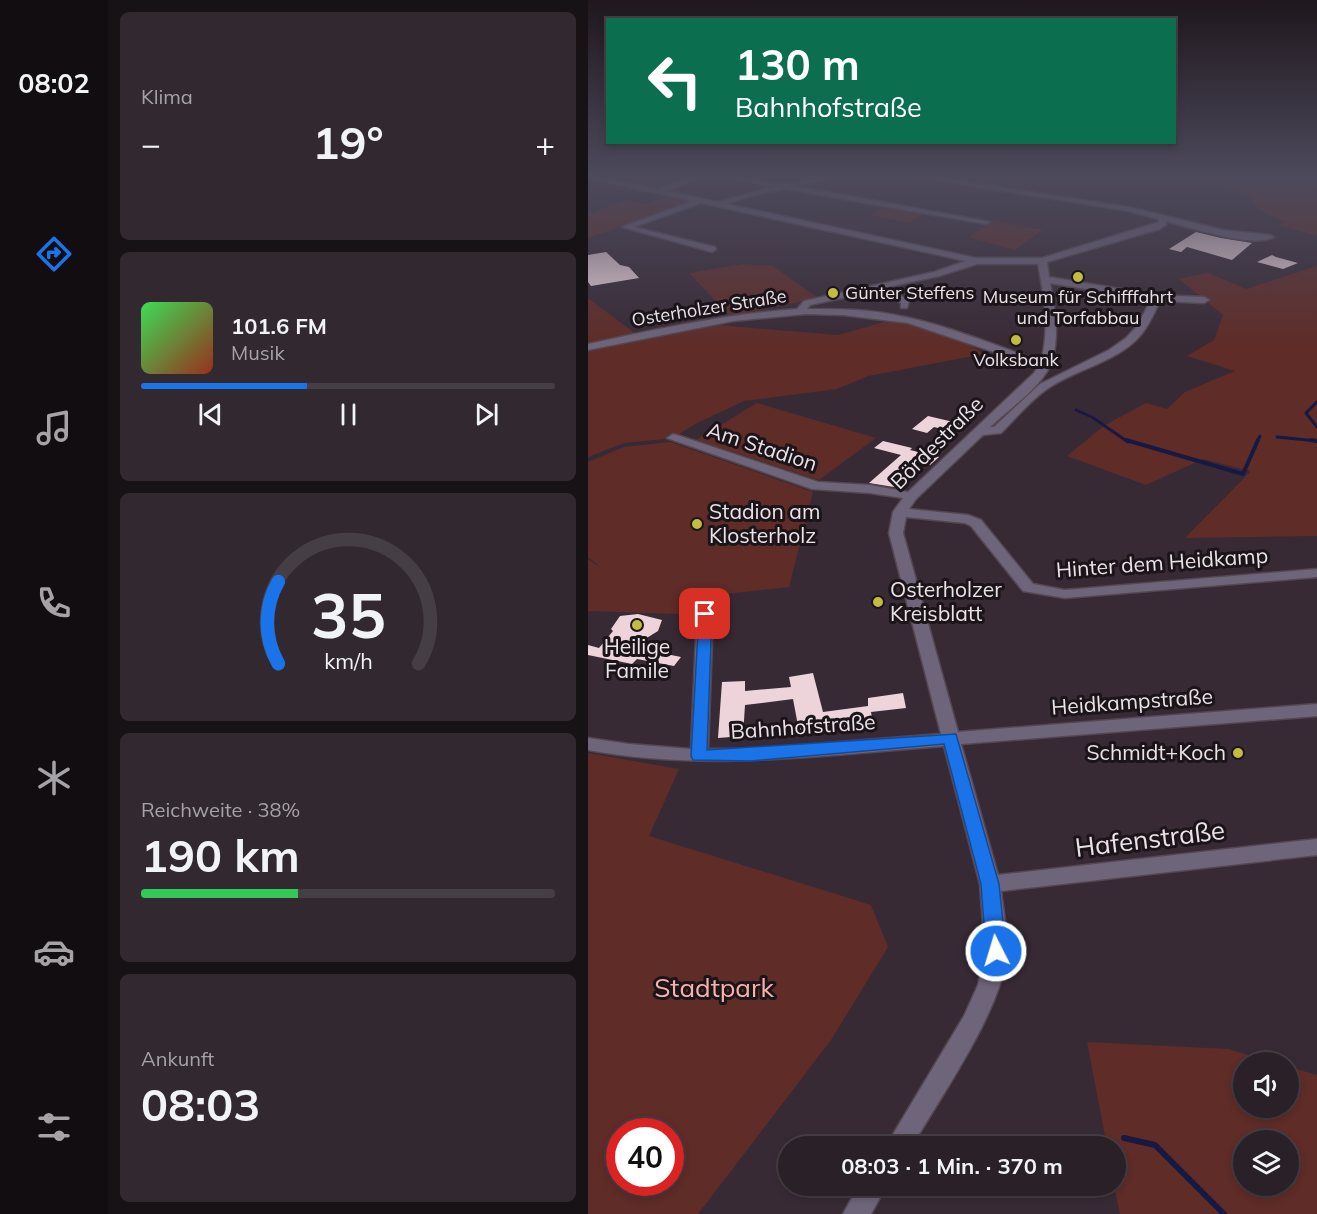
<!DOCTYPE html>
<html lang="de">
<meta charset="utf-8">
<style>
:root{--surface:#2a2028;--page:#322830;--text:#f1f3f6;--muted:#a5a3a8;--line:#463e45;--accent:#1a73e8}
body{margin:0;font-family:Mulish,sans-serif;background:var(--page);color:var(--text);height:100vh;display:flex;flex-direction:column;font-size:22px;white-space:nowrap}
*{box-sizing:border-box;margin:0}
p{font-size:20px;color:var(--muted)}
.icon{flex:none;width:33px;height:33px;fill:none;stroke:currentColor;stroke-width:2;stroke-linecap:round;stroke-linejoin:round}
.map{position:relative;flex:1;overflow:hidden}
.panel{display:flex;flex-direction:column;gap:12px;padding:12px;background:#171216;width:480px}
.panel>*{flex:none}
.banner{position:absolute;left:18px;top:18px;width:570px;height:126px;border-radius:0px;box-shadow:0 3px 9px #0003,0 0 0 2px var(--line);background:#0b6e4f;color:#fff;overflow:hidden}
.tools{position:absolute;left:645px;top:1052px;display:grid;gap:12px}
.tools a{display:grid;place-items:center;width:66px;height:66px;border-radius:50%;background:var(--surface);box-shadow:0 3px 9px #0003,0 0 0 2px var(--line);font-size:30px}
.speed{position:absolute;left:18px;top:1118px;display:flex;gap:12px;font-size:30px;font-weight:700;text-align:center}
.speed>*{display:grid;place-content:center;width:78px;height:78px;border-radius:50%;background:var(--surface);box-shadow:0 3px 9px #0003,0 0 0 2px var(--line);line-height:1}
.speed .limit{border:9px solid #d22;background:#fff;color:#111}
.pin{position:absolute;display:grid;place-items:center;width:51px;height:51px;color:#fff;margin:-26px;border-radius:12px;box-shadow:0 3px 9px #0006}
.me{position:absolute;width:66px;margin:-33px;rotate:355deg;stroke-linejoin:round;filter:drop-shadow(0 0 4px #0008)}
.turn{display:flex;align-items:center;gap:21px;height:126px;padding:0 30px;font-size:27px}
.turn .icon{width:78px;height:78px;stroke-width:2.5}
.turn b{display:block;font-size:42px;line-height:51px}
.big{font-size:45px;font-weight:700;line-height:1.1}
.panel .card{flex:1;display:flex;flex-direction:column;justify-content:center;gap:9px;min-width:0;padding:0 21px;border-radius:9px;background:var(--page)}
.panel .dial{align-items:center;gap:0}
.dial svg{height:156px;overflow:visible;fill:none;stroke:var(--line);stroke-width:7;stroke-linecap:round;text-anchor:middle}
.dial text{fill:var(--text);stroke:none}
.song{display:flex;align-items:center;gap:18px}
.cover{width:72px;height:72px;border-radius:9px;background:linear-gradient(135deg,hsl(130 70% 55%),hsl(10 70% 35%))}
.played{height:6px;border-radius:3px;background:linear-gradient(90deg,var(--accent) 40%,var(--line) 40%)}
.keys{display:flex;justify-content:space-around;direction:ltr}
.heat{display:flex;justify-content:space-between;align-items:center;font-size:33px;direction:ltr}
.charge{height:9px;border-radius:4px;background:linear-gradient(90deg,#34c759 38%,var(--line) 0)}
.trip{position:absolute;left:190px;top:1136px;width:348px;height:60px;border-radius:30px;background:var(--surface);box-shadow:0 3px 9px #0003,0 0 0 2px var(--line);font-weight:700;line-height:60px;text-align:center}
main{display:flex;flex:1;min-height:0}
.tab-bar{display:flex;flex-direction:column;width:108px;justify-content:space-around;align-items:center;background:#110d10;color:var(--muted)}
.tab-bar .icon{width:42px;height:42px}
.tab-bar .active{color:var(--accent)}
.tab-bar b{font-size:27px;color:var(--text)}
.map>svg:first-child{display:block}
.green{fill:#5f2c28;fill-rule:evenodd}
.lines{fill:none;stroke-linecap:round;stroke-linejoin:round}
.stream-far2{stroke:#181943;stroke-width:3}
.stream-far1{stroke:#181943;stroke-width:4}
.stream{stroke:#181943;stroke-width:6}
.building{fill:#ecd4da}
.minor-casing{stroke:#554752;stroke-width:3}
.minor{fill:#6f657b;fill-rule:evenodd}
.route{fill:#1a73e8;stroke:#114b97;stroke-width:1.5}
.poi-dot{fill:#c2bd3f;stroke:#1b151a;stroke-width:2}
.labels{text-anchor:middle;stroke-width:6;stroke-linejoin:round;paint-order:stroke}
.far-poi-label{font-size:18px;fill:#ebe1e9;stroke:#1b151a}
.far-street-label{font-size:18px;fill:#ebe1e9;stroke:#1b151a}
.street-label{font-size:21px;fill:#ebe1e9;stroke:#1b151a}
.poi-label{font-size:21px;fill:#ebe1e9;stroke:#1b151a;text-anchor:start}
.near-street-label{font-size:26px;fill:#ebe1e9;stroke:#1b151a}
.near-park-label{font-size:26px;fill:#fab1a9;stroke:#1b151a}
</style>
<main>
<nav class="tab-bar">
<b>08:02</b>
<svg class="icon active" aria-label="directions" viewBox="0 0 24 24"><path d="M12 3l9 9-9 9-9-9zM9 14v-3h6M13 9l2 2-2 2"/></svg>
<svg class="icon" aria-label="music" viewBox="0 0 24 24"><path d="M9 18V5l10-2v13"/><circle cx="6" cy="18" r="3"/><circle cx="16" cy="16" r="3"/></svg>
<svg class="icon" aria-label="phone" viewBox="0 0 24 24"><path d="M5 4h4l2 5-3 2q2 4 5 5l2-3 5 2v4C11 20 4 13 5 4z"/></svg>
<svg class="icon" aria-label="climate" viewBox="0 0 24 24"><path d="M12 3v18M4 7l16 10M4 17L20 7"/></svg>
<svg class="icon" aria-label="car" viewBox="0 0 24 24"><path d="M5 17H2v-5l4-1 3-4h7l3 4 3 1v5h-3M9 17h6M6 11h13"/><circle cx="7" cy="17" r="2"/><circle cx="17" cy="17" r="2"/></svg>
<svg class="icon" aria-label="filters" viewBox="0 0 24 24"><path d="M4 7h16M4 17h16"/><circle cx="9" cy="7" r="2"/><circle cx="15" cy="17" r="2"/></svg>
</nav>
<section class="panel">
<div class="card"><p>Klima</p>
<div class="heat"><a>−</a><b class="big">19°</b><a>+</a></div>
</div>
<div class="card">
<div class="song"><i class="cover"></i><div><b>101.6 FM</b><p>Musik</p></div></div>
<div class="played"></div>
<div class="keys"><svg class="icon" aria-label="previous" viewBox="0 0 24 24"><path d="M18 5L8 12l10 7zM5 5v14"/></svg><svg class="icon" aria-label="pause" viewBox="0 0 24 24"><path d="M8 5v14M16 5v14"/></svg><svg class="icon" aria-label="next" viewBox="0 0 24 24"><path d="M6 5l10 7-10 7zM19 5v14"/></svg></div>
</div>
<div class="card dial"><svg viewBox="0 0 100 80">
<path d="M14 69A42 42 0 1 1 86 69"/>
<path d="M14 69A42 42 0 0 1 14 27" stroke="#1a73e8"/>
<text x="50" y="56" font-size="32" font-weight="700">35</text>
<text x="50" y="72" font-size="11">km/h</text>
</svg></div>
<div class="card"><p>Reichweite · 38%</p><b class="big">190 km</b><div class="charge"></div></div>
<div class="card"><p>Ankunft</p><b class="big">08:03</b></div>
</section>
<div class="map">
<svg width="729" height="1214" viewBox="0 0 729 1214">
<rect width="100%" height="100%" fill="#382a35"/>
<g class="green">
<path d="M 602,176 L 729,176 L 729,236 L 690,225 L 697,222 L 670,209 L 661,196 Z"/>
<path d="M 81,196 L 105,202 L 0,238 L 0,211 L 4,213 L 39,200 L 57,204 Z"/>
<path d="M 299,206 L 338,213 L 321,223 L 282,215 Z"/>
<path d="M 406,221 L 455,230 L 427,250 L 380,237 Z"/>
<path d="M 154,264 L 185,266 L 230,298 L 142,316 L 101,273 Z"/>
<path d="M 729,266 L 729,536 L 597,538 L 663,471 L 615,459 L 558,485 L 479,456 L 517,425 L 558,403 L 579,409 L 597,392 L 647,371 L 599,356 L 626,340 L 635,315 L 591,279 L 620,273 L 658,289 Z"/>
<path d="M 0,298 L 56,340 L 129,325 L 250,335 L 307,319 L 372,338 L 396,354 L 280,376 L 249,389 L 156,401 L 107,424 L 85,438 L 36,443 L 0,457 Z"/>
<path d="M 169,403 L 288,438 L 231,480 L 108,440 Z"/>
<path d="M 82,442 L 225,492 L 201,587 L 129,595 L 122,615 L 0,611 L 0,559 L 14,569 L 0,557 L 0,462 L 36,447 Z"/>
<path d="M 0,753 L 91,769 L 61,836 L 283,905 L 300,947 L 243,1040 L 110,1214 L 0,1214 ZM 32,1131 L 82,1131 L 82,1182 L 32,1182 Z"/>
<path d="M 499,1042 L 640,1049 L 684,1062 L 656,1062 L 656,1107 L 700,1107 L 701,1067 L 729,1075 L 729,1214 L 532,1214 L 526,1185 L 528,1146 L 519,1146 ZM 656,1140 L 700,1140 L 700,1185 L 656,1185 Z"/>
</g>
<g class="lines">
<g class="stream-far2">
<path d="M 729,402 L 718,413 L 729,427"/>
<path d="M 488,410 L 504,417 L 540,442"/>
<path d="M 689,437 L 729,441"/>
<path d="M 669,442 L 672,436"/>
</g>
<g class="stream-far1">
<path d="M 538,440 L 655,474 L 670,440"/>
<path d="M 723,440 L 729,441"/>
</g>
<path class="stream" d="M 536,1138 L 567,1145 L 636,1214"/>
</g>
<g class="building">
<path d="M 608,232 L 633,238 L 664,243 L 644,260 L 599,247 L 593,252 L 581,249 Z"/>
<path d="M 18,252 L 32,265 L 41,267 L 51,278 L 3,286 L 0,282 L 0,255 Z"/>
<path d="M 684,255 L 688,257 L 710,263 L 695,269 L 669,262 Z"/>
<path d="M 340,416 L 374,424 L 366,432 L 346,427 L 339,433 L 324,429 Z"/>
<path d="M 295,441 L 324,448 L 322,450 L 351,457 L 342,465 L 328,462 L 307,481 L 317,484 L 312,488 L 281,483 L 313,455 L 286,448 Z"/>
<path d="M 50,614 L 74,620 L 70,631 L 44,647 L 93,657 L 86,666 L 49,659 L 44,664 L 0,655 L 0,645 L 11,648 L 25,631 L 23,629 L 32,616 Z"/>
<path d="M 225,673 L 235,712 L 280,706 L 280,698 L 315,693 L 318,708 L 283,712 L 284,718 L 264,720 L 263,728 L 211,731 L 205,699 L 157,705 L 155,736 L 130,738 L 134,682 L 157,681 L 157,691 L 203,687 L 201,677 Z"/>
</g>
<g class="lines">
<g class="minor-casing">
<g id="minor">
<path d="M 0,176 L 69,189 L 105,176 L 116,176 L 78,191 L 130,202 L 185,187 L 133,176 C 155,176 177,185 198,184 C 217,183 234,176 254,176 L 208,186 L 402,222 L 398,224 L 197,189 L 166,195 L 139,204 L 388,258 L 454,258 L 571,222 L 570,219 L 540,211 L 321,176 L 339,176 L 541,207 L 635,230 L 682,235 L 686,237 C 667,249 600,227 578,221 L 578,225 L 572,229 L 459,262 L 461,277 L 569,295 L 616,297 L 621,300 L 616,303 L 572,301 C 566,313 561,326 551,337 C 527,363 488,369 459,389 C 442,401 428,418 413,433 L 395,435 L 328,499 L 321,509 L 380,515 L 393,520 L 445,584 L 477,590 L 729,569 L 729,577 L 477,598 L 435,591 L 383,526 L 377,523 L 318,517 L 315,533 L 370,732 L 729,704 L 729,716 L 373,744 L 410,875 L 729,839 L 729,855 L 413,891 C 415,910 420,932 419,951 C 416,1007 353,1096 324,1146 L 298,1146 L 376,1016 L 390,985 L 397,951 L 392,884 L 356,746 C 237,755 118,772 0,750 L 0,738 L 41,744 L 103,749 L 109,614 L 117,609 L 125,614 L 120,749 L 163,749 L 353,734 L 301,533 L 305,512 L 315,498 L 282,493 L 224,489 L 79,438 L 85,434 L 89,435 L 230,482 L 282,485 L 320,492 L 446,373 L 450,367 L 320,323 L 255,315 L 218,314 L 145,321 L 0,350 L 0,344 C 69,329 138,314 209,309 L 216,301 L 346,272 L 378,261 L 113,203 L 46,227 L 127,247 L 128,249 L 124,252 L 34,227 L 104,201 L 0,178 ZM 389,264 L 450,264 C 456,296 462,328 453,361 C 405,345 357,324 307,315 C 278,309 249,309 219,309 L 222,305 L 291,290 L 313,303 L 313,308 L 319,308 L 321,301 L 300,287 L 351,276 ZM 462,283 L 563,300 L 549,326 L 538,338 L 521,350 L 452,384 L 406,427 L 402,427 C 419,411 442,395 456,376 C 474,351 468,313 462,283 Z"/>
<path d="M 271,1185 L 299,1185 L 283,1214 L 255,1214 Z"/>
</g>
</g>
<use href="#minor" class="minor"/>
</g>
<linearGradient id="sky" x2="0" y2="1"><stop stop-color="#1f171d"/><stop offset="0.51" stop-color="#4d4a5c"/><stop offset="1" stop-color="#4d4a5c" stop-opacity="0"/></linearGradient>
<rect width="729" height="346" fill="url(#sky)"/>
<path class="route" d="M 117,609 L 124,614 L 119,750 L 368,734 L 411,884 L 418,951 L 415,957 L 408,959 L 401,957 L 398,951 L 393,884 L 356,744 L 163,761 L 105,760 L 103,756 L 111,614 Z"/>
<g class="poi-dot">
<circle cx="490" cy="277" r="6"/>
<circle cx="245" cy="293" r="6"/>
<circle cx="428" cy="340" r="6"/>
<circle cx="109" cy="524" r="6"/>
<circle cx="290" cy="602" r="6"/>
<circle cx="49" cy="625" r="6"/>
<circle cx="650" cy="753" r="6"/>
</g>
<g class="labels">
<g class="far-poi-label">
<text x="257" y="299" text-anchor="start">Günter Steffens</text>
<text x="490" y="303">Museum für Schifffahrt<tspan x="490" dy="21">und Torfabbau</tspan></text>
<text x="428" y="366">Volksbank</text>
</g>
<g class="far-street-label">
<text transform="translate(121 308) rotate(-9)" y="6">Osterholzer Straße</text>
</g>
<g class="street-label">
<text transform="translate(349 443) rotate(-45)" y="7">Bördestraße</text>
<text transform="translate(174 447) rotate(18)" y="7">Am Stadion</text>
<text transform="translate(574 563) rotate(-4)" y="7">Hinter dem Heidkamp</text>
<text transform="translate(544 702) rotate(-4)" y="7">Heidkampstraße</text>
<text transform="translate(215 727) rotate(-4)" y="7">Bahnhofstraße</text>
</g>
<g class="poi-label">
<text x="121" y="519">Stadion am<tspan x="121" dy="24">Klosterholz</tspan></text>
<text x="302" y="597">Osterholzer<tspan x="302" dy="24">Kreisblatt</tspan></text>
<text x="49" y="654" text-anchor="middle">Heilige<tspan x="49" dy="24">Famile</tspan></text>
<text x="638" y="760" text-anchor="end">Schmidt+Koch</text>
</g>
<g class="near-street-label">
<text transform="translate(562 839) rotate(-7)" y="9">Hafenstraße</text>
</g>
<g class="near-park-label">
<text x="126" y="997">Stadtpark</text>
</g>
</g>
</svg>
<div class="tools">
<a><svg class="icon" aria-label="sound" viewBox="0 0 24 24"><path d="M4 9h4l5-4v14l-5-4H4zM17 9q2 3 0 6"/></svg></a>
<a><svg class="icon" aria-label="layers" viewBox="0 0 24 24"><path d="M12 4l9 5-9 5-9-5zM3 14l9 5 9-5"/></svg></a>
</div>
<div class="speed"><div class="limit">40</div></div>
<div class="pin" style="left:117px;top:614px;background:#d93025"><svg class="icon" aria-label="arrive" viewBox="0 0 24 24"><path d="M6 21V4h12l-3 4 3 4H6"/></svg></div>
<svg class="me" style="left:408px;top:951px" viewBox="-20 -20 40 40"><circle r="17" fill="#1a73e8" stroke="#fff" stroke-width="3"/><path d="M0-11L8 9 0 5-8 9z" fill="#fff"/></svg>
<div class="trip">08:03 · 1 Min. · 370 m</div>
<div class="banner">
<div class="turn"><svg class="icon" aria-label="left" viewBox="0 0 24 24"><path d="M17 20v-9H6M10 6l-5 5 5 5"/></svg><div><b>130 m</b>Bahnhofstraße</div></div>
</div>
</div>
</main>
